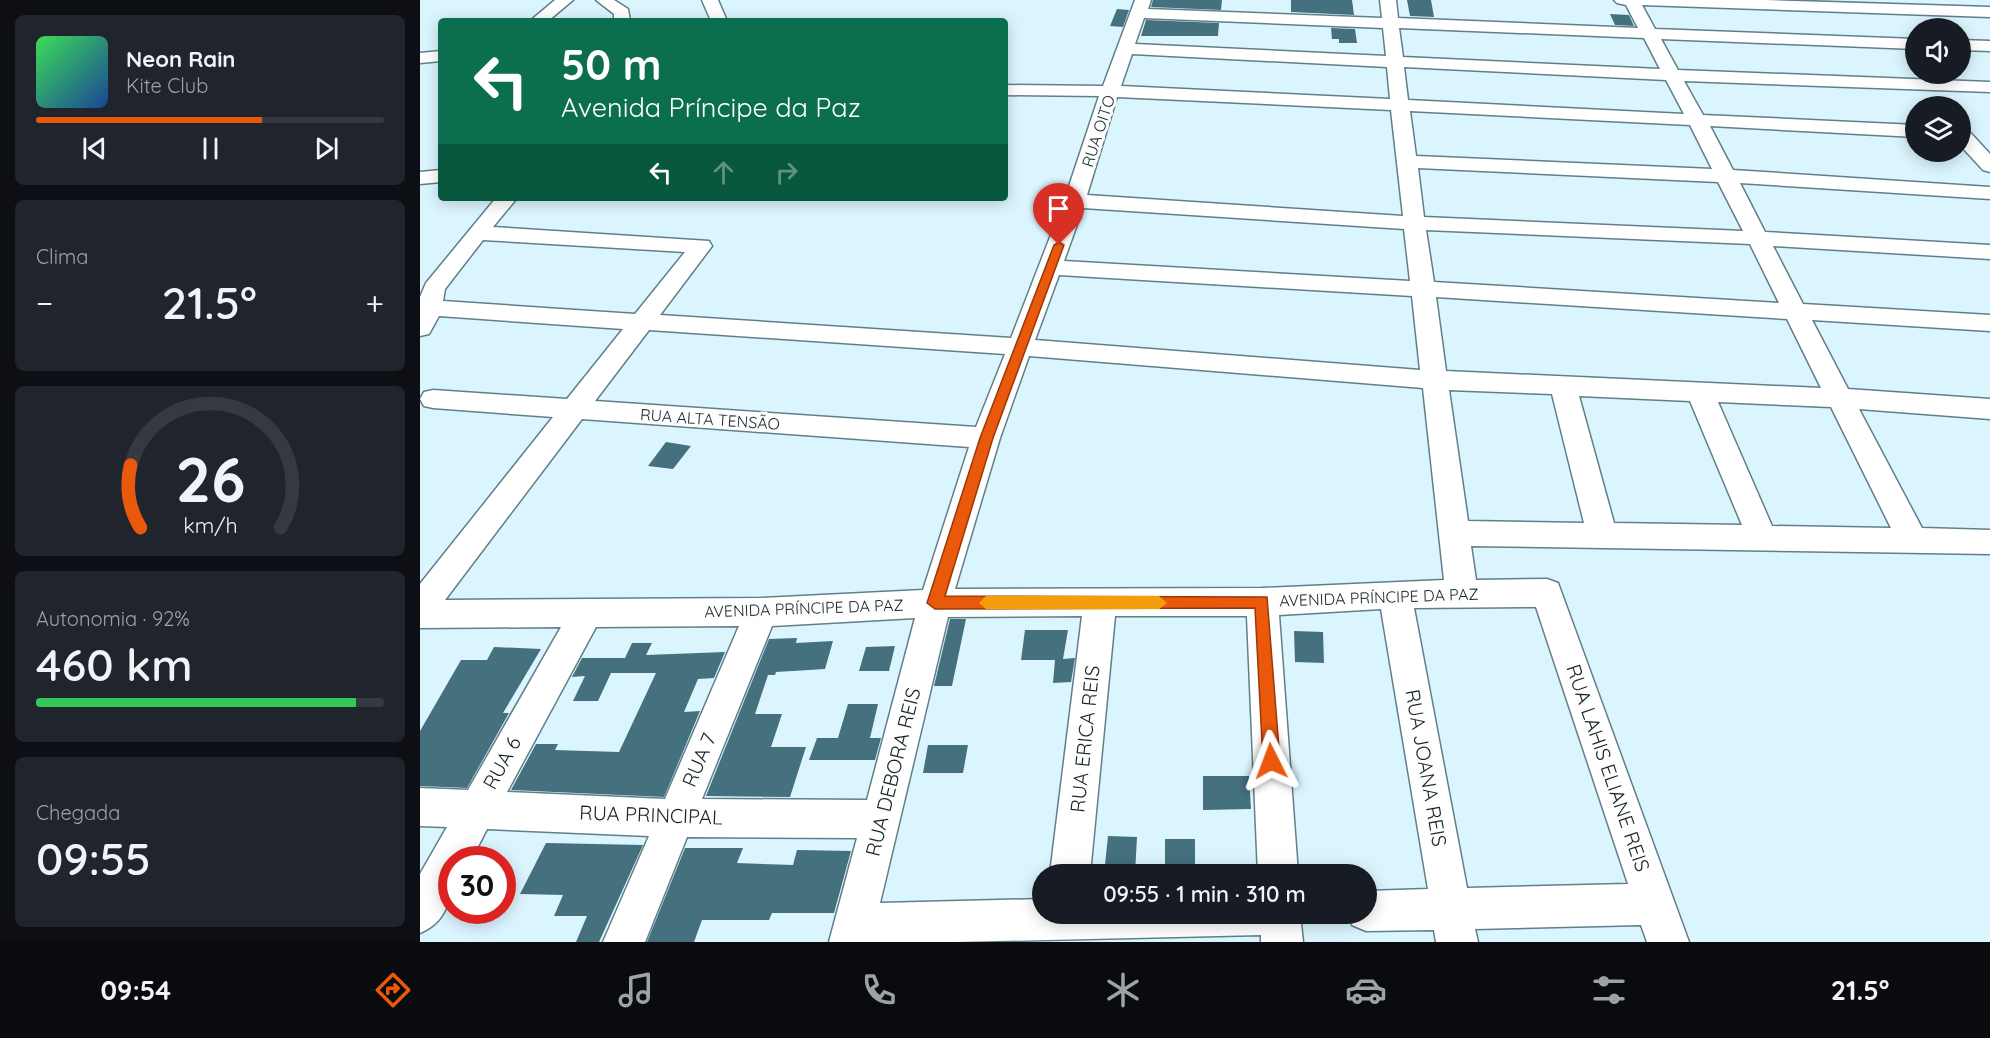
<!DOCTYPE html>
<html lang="pt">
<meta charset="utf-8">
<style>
:root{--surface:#171b24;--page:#20242c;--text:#f1f3f6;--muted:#9ea1a6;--line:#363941;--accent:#ea580c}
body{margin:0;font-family:Quicksand,sans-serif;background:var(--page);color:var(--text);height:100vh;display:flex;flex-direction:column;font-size:22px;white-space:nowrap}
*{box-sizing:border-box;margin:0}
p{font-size:20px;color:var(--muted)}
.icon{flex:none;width:33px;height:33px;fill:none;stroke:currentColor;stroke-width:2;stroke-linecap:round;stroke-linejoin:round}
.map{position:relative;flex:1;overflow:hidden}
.panel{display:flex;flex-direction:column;gap:15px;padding:15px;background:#0d0f14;width:420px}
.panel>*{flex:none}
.banner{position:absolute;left:18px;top:18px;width:570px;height:183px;border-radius:6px;box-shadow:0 3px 15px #0003;background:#0b6e4f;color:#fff;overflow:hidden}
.controls{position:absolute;left:1485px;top:18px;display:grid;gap:12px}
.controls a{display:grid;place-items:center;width:66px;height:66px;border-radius:50%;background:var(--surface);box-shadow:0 3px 15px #0003;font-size:30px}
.speed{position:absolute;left:18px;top:846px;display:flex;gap:12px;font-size:30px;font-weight:700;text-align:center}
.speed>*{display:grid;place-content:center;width:78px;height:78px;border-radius:50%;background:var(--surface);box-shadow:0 3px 15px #0003;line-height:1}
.speed .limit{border:9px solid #d22;background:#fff;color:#111}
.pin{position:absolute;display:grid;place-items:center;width:51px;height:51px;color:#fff;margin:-62px -26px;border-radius:50% 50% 50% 0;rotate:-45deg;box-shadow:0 0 6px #0007}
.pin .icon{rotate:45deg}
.me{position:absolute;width:66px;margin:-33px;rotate:357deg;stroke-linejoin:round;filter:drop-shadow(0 0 4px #0008)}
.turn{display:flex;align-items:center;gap:21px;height:126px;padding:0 24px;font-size:27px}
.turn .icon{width:78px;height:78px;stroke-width:2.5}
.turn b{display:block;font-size:42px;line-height:51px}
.lanes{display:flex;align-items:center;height:57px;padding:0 24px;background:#0003;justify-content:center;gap:30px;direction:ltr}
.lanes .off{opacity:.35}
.big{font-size:45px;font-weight:600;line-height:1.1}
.panel .tile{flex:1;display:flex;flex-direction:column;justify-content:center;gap:9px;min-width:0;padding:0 21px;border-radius:9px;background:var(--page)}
.panel .dial{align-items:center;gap:0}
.dial svg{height:156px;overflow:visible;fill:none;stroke:var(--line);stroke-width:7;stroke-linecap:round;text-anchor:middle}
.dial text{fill:var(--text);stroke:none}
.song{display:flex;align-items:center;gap:18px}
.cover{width:72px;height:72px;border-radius:9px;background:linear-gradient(135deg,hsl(130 70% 55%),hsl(220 70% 35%))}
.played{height:6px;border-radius:3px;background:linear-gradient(90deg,var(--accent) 65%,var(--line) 65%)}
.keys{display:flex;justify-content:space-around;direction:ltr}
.heat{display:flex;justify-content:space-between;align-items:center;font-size:33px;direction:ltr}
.charge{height:9px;border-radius:4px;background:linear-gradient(90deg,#34c759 92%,var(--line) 0)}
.trip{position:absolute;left:612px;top:864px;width:345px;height:60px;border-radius:30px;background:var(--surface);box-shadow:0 3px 15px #0003;font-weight:600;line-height:60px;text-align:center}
.tab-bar{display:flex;height:96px;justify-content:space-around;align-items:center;background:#090b0e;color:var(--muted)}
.tab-bar .icon{width:42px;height:42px}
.tab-bar .on{color:var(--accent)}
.tab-bar b{font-size:27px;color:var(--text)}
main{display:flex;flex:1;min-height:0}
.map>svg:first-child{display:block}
.building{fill:#45707e}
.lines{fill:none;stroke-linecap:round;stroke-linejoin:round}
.minor-casing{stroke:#617f89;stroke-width:3}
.minor{fill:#fff;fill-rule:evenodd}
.route{fill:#ea580c;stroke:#983908;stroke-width:1.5}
.slow{fill:#f59e0b}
.labels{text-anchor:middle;stroke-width:6;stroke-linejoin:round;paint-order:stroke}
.street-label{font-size:16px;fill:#182428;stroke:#fdfdfd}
.near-street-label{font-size:20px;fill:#182428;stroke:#fdfdfd}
</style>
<main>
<section class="panel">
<div class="tile">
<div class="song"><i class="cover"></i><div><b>Neon Rain</b><p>Kite Club</p></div></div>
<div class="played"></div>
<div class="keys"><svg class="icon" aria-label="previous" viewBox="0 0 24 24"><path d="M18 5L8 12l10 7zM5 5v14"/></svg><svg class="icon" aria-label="pause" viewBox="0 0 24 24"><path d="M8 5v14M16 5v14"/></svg><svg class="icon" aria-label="next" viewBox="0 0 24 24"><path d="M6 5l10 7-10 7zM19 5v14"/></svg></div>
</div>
<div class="tile"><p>Clima</p>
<div class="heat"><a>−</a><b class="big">21.5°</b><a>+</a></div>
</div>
<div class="tile dial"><svg viewBox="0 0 100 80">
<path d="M14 69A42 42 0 1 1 86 69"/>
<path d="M14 69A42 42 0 0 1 9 37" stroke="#ea580c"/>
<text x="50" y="56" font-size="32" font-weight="700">26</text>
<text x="50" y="72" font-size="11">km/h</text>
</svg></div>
<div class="tile"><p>Autonomia · 92%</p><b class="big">460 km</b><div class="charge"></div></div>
<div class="tile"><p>Chegada</p><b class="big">09:55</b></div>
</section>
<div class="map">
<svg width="1570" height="942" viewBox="0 0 1570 942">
<rect width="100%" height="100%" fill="#dbf5fe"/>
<g class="building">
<path d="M 733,0 L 802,0 L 801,10 L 731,7 Z"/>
<path d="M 871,0 L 932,0 L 934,15 L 871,12 Z"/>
<path d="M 987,0 L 1011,0 L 1014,17 L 990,16 Z"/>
<path d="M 697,9 L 709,10 L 703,27 L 690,26 Z"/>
<path d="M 1190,14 L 1209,15 L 1214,26 L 1195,25 Z"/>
<path d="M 726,20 L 799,23 L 798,36 L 721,36 Z"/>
<path d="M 911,28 L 935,29 L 937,43 L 919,43 L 919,39 L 912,39 Z"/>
<path d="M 246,442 L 271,446 L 253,469 L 228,466 Z"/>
<path d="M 530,619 L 546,619 L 532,686 L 514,686 Z"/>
<path d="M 605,630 L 648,630 L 643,659 L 655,658 L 651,682 L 633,683 L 635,660 L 601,660 Z"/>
<path d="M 874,631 L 903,632 L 904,663 L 875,662 Z"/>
<path d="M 377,638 L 376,643 L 413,641 L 405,669 L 356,672 L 355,675 L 348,675 L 335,714 L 362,714 L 351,747 L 386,747 L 370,797 L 286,796 L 349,639 Z"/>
<path d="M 212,643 L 232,643 L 226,655 L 305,652 L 294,678 L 278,679 L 264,712 L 280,711 L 244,797 L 91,790 L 116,744 L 138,744 L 135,750 L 199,752 L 236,673 L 191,673 L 178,701 L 153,701 L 165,676 L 152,677 L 162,658 L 205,658 Z"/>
<path d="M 475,646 L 469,671 L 439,671 L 446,647 Z"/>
<path d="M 74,647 L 121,649 L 83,713 L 89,713 L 47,788 L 0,786 L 0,731 L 41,660 L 67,660 Z"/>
<path d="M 428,704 L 458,704 L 450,738 L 461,738 L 455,760 L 389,760 L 397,738 L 418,738 Z"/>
<path d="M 508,745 L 548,745 L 543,773 L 503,773 Z"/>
<path d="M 783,776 L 829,776 L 831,809 L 783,810 Z"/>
<path d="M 688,836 L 717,837 L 715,874 L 684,874 Z"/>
<rect x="745" y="839" width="30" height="35"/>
<path d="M 126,843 L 223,845 L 179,942 L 156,942 L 167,916 L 134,916 L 143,895 L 100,894 Z"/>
<path d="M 265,848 L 323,848 L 317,863 L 373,865 L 377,850 L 431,851 L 414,913 L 352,913 L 349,920 L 282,920 L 274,942 L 227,942 Z"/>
</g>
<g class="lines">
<g class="minor-casing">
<g id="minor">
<path d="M 135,0 L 153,0 L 128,21 L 110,21 Z"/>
<path d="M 176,0 L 194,0 L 208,9 L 210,21 L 194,21 L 194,14 Z"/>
<path d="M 282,0 L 298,0 L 307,21 L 291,21 Z"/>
<path d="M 715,0 L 731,0 L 728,9 L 962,18 L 960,0 L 976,0 L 978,18 L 1218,28 L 1206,5 L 1197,3 L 1194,0 L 1346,0 L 1570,7 L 1570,17 L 1222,5 L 1235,29 L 1496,39 L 1496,49 L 1241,39 L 1258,70 L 1570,82 L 1570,92 L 1264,81 L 1283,115 L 1496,125 L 1496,137 L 1290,126 L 1313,170 L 1570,187 L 1570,199 L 1320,183 L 1345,232 L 1570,245 L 1570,259 L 1353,246 L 1383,304 L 1570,315 L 1570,331 L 1392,320 L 1428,389 L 1570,399 L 1570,419 L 1439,409 L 1502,528 L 1570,530 L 1570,554 L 1051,546 L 1056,580 L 1127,579 L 1138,583 L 1269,942 L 1227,942 L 1221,925 L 1055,929 L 1058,942 L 1016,942 L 1014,930 L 946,931 L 932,925 L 927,914 L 946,914 L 946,891 L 1008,889 L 961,609 L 859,615 L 878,874 L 838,874 L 827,616 L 695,616 L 670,874 L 630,874 L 662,616 L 528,617 L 460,903 L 622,899 L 622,914 L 880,914 L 883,942 L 841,942 L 841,935 L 537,942 L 409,942 L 437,838 L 267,837 L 225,942 L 183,942 L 229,836 L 67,829 L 51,860 L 32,860 C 32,890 32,920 0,933 L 0,874 L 27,827 L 0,826 L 0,788 L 48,790 L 141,627 L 0,628 L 0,584 L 133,417 L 13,408 L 4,406 L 0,399 L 4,392 L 13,390 L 147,399 L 203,329 L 19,316 L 9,334 L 0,336 L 0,297 L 6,283 L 76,198 L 97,198 L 73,227 L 289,241 L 292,246 L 240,315 L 591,338 L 644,201 L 679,96 L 585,95 L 585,85 L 683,86 ZM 724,18 L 963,28 L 966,56 L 715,44 ZM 979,28 L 1224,38 L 1240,69 L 983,57 ZM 712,54 L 967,67 L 970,99 L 701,86 ZM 984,67 L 1246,80 L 1264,114 L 988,100 ZM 697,97 L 971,110 L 983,216 L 667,195 ZM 990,111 L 1270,125 L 1292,169 L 996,156 ZM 998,168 L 1298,182 L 1323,231 L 1004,217 ZM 663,208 L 984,229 L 990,281 L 644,261 ZM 1006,230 L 1330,244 L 1359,303 L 1014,282 ZM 63,240 L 265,252 L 215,314 L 23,301 L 25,289 ZM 639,275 L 992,296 L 1000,370 L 615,340 ZM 1016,297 L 1367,319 L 1401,388 L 1026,371 ZM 229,330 L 585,354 L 556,427 L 175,401 ZM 609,356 L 1003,388 L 1024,580 L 842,588 L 535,589 L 580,438 ZM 1029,390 L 1132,394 L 1164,523 L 1048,521 ZM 1159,396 L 1270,401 L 1322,525 L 1194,523 ZM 1298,402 L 1411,407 L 1471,528 L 1352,526 ZM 162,419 L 549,447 L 503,590 L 341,598 L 25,600 ZM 1116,607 L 1208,884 L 1047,888 L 994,608 ZM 495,618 L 447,800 L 282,799 L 352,626 ZM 319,626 L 245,799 L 87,792 L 176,627 Z"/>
<path d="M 1540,40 L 1570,41 L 1570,51 L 1540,50 Z"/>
<path d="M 21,51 L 21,61 L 0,63 L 0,53 Z"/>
<path d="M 1540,127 L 1547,129 L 1570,154 L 1570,172 L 1563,170 L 1540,145 Z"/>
<path d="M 21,170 L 21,182 L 0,184 L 0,172 Z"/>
</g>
</g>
<use href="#minor" class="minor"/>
</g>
<path class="route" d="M 639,242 L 644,245 L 573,438 L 525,596 L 847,597 L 860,761 L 857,767 L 851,770 L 845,767 L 843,761 L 835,608 L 515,609 L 507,603 L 560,438 L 634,245 Z"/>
<path class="slow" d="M 566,596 L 739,596 L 747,603 L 739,609 L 566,609 L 559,603 Z"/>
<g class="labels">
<g class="street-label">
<text transform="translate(678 131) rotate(-72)" y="6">RUA OITO</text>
<text transform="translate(290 419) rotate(4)" y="6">RUA ALTA TENSÃO</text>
<text transform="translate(959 597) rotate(-2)" y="6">AVENIDA PRÍNCIPE DA PAZ</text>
<text transform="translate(384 608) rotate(-2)" y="6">AVENIDA PRÍNCIPE DA PAZ</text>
</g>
<g class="near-street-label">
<text transform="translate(665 739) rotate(-84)" y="7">RUA ERICA REIS</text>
<text transform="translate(279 760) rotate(-67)" y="7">RUA 7</text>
<text transform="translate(82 763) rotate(-61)" y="7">RUA 6</text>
<text transform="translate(1006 768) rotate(80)" y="7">RUA JOANA REIS</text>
<text transform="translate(1188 768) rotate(71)" y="7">RUA LAHIS ELIANE REIS</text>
<text transform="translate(473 772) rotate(-76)" y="7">RUA DEBORA REIS</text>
<text transform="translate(231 815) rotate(2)" y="7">RUA PRINCIPAL</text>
</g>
</g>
</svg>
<div class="controls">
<a><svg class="icon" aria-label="sound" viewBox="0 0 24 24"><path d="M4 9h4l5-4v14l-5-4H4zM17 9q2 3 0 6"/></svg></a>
<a><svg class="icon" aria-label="layers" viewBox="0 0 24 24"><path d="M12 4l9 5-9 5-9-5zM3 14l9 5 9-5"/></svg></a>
</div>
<div class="speed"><div class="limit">30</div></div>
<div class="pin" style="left:639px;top:245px;background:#d93025"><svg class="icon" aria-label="arrive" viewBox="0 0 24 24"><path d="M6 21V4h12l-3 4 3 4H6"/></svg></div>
<svg class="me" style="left:851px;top:761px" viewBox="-20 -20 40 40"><path d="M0-17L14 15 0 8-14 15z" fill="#ea580c" stroke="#fff" stroke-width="4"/></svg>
<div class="trip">09:55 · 1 min · 310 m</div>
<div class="banner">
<div class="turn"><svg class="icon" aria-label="left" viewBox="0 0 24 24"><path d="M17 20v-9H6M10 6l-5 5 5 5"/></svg><div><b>50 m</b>Avenida Príncipe da Paz</div></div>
<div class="lanes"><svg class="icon" aria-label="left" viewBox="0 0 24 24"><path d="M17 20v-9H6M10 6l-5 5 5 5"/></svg><svg class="icon off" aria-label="ahead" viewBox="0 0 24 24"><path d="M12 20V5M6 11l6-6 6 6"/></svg><svg class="icon off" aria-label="right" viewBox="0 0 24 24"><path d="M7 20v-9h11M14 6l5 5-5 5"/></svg></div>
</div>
</div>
</main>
<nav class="tab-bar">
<b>09:54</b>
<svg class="icon on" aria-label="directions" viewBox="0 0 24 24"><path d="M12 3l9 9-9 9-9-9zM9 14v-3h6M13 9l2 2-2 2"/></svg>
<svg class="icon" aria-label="music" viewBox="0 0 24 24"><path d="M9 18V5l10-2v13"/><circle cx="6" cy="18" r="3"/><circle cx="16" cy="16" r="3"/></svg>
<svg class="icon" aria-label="phone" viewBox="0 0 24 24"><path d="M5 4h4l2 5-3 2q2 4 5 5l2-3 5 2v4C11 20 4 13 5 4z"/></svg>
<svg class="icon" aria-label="climate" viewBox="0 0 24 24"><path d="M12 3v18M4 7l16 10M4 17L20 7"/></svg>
<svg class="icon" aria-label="car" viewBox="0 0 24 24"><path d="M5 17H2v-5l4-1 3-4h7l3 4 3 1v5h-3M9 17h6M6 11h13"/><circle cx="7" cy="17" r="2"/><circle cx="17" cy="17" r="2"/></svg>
<svg class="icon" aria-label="filters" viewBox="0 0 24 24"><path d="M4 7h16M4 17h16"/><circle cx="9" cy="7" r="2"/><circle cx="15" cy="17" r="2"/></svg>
<b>21.5°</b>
</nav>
